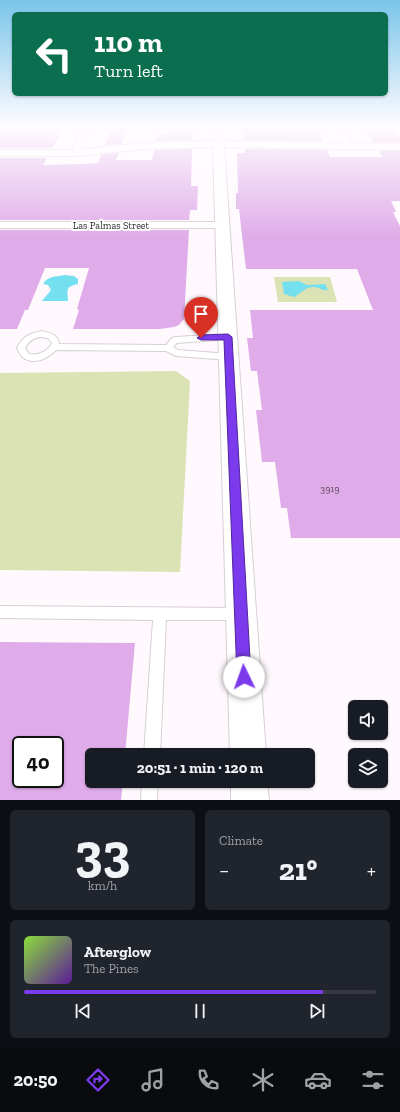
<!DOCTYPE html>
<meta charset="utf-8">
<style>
:root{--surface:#171b24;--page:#20242c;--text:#f1f3f6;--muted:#9ea1a6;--line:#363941;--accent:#7c3aed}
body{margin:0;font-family:"Zilla Slab",serif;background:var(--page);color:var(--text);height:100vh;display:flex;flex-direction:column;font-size:15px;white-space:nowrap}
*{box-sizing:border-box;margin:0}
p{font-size:13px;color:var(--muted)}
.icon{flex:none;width:22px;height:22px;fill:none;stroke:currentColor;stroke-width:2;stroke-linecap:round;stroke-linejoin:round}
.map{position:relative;height:800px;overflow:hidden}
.panel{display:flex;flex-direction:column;gap:10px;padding:10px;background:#0d0f14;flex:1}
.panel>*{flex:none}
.guide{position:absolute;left:12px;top:12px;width:376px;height:84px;border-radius:6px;box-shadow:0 1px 3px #0004;background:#0b6e4f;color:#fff;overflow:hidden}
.controls{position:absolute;left:348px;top:700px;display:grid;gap:8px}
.controls a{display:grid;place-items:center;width:40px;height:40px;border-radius:6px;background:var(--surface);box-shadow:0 1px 3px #0004;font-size:20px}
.speed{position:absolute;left:12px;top:736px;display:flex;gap:8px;font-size:20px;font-weight:700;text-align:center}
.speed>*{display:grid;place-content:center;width:52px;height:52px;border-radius:50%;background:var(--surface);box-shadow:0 1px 3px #0004;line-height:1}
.speed .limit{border:2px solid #111;border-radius:6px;background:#fff;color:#111}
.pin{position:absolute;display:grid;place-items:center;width:34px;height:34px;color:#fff;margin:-41px -17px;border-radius:50% 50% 50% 0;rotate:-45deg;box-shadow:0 0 4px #0007}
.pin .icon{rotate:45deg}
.me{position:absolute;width:44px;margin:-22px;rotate:357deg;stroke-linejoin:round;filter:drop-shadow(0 0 3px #0008)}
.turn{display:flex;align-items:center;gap:14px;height:84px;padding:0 16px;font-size:18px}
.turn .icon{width:52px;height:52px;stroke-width:2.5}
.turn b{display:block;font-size:28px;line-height:34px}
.big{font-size:30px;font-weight:800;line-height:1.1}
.panel .tile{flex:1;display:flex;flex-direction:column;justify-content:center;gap:6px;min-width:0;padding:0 14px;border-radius:6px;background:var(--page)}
.panel .dial{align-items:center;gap:0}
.dial b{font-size:52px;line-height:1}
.song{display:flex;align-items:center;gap:12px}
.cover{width:48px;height:48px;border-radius:6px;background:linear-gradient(135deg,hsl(90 70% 55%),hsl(270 70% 35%))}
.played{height:4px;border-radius:2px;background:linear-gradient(90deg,var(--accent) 85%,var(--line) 85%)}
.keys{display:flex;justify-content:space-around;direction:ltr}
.heat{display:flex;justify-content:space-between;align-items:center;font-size:22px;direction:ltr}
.panel .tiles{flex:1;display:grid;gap:10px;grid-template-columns:1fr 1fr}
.tile:last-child{grid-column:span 2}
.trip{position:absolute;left:85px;top:748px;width:230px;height:40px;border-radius:6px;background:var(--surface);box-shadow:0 1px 3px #0004;font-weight:800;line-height:40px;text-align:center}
.tabs{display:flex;height:64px;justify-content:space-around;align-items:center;background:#090b0e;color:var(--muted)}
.tabs .icon{width:28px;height:28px}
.tabs .current{color:var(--accent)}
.tabs b{font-size:18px;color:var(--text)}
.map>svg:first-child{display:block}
.green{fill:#dbe2b4}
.water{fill:#74dfef}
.building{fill:#dface9;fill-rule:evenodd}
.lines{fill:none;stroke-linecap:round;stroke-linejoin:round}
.service-casing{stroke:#d6cfd5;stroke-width:2}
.minor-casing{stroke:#d6cfd5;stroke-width:2}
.tertiary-casing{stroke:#d6cfd5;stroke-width:2}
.service{fill:#fff;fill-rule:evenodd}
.minor{fill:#fff;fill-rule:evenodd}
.tertiary{fill:#fff;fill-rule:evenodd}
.route{fill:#7c3aed;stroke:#51269a}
.labels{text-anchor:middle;stroke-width:4;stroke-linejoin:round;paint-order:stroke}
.far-street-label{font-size:10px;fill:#2c292c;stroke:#fff}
.number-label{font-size:10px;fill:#594a5b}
</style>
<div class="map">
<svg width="400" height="800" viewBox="0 0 400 800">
<rect width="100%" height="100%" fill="#fff9fe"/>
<g class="green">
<path d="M 274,277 L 330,277 L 337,302 L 278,302 Z"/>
<path d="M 176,371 L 190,381 L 180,572 L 0,570 L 0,373 Z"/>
</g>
<g class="water">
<path d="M 64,275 L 74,276 L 78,279 L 78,284 C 64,287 68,291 68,301 L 42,301 L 51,290 L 48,285 L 43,284 C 47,276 56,277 64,275 Z"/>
<path d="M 299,281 L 307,285 L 325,284 L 328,290 C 322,291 320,288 315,287 C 306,286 301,293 294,297 L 284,294 L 282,282 Z"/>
</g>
<g class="building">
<path d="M 0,126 L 62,126 L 57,134 L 60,134 L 52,148 L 0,148 Z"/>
<path d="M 113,126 L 128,126 L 122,144 L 105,145 Z"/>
<path d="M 281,126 L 317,127 L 323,141 L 244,140 L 242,127 L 281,128 Z"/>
<path d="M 169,129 L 193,129 L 192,140 L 156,141 L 158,133 L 168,134 Z"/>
<path d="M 366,130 L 395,130 L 400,137 L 400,142 L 373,142 Z"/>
<path d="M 192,149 L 191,186 L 198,186 L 197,210 L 190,210 L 189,220 L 0,220 L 0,158 L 47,158 L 43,165 L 84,164 L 98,163 L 101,155 L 119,153 L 116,160 L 152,160 L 154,150 Z"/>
<path d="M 245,149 L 327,150 L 330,157 L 383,157 L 379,151 L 400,151 L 400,201 L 391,201 L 396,212 L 393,212 L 400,226 L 400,538 L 291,538 L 287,508 L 281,508 L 275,462 L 262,462 L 256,410 L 262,410 L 257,371 L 251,371 L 247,338 L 253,338 L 250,310 L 373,310 L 357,269 L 246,269 L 239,209 L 236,209 L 236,193 L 238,193 L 237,153 L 245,153 Z"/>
<path d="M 0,230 L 189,230 L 184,319 L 179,325 L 174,327 L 160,329 L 73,329 L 79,310 L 77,309 L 89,268 L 45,268 L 28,310 L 25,310 L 17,329 L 0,329 Z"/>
<path d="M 0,642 L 135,643 L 125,755 L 92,755 L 92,781 L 123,781 L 121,800 L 0,800 ZM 21,745 L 55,745 L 55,779 L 21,779 Z"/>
</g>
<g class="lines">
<g class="service-casing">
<g id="service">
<path d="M 42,331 C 50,333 59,335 59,344 L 166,345 L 172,338 L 175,337 L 228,334 L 232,337 L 231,339 L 177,343 L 173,347 L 178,350 L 229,354 L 233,357 L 229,360 L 176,356 L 166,351 L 56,350 C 45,362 24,368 17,348 C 22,337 30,333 42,331 ZM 39,337 L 48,338 L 52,343 C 48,351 39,356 29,354 L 25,348 C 28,342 32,339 39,337 Z"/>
<path d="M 0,606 L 239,608 L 243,610 L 245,614 L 243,618 L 239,620 L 166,620 L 160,755 L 144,755 L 153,620 L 0,618 Z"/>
<path d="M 142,781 L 158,781 L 157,800 L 141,800 Z"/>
</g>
</g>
<g class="minor-casing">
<g id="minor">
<path d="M 83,126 L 91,126 L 79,153 L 78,155 L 72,155 L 71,153 Z"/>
<path d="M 213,126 L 221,126 L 222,144 L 221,146 L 218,147 L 214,144 Z"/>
<path d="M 335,126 L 343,126 L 353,145 L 352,147 L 346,147 Z"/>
<path d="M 0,222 L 223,222 L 227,223 L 229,225 L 227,227 L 223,228 L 0,228 Z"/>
</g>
</g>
<g class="tertiary-casing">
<g id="tertiary">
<path d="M 210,141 L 400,144 L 400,150 L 224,147 L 266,755 L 230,755 L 213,147 L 145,149 L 75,156 L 0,156 L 0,150 L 75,150 L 145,143 Z"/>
<path d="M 231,781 L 267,781 L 269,800 L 231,800 Z"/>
</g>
</g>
<use href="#service" class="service"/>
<use href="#minor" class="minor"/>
<use href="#tertiary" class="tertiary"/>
</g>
<linearGradient id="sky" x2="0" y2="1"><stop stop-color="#79c5eb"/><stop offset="0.53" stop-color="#fffcff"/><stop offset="1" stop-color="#fffcff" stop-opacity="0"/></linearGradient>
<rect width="400" height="238" fill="url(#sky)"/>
<path class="route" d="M 228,334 L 232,337 L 251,677 L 249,682 L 244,684 L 239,682 L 237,677 L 224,340 L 201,340 L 197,338 L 201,335 Z"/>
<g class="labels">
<g class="far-street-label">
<text x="111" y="229">Las Palmas Street</text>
</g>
<g class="number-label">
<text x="330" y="492">3919</text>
</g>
</g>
</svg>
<div class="controls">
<a><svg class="icon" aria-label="sound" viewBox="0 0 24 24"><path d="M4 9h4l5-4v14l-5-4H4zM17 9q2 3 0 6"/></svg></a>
<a><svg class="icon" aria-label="layers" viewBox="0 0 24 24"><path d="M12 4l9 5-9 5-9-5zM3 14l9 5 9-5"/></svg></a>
</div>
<div class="speed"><div class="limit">40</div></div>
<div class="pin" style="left:201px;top:338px;background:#d93025"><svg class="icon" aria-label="arrive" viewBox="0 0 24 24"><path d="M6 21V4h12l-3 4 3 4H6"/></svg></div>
<svg class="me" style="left:244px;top:677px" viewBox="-20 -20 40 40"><circle r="19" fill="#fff"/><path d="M0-13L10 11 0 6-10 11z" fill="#7c3aed"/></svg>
<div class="trip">20:51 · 1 min · 120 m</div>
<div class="guide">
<div class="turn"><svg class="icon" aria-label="left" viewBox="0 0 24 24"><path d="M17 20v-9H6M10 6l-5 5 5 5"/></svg><div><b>110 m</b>Turn left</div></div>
</div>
</div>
<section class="panel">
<div class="tiles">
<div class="tile dial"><b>33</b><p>km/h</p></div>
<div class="tile"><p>Climate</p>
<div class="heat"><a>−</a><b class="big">21°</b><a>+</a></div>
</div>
<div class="tile">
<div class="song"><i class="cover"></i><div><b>Afterglow</b><p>The Pines</p></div></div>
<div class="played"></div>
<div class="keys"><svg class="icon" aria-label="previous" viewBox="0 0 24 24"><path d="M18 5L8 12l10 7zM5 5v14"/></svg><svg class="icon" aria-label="pause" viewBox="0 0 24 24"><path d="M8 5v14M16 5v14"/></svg><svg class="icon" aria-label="next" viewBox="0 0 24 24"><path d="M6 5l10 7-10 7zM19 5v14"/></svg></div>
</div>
</div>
</section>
<nav class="tabs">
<b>20:50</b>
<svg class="icon current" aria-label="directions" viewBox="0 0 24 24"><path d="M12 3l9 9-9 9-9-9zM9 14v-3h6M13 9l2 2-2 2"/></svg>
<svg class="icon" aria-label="music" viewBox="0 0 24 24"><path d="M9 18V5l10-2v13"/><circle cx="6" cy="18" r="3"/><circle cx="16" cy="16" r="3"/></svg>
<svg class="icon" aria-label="phone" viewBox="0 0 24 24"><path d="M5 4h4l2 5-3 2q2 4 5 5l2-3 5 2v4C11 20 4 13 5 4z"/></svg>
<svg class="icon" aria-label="climate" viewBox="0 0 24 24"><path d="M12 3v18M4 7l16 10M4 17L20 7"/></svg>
<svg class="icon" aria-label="car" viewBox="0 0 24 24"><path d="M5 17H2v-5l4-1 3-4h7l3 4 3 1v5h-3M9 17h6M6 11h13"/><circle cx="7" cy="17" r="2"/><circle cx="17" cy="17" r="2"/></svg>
<svg class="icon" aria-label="filters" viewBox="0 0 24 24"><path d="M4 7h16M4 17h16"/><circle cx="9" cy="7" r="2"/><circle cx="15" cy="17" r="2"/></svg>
</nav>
